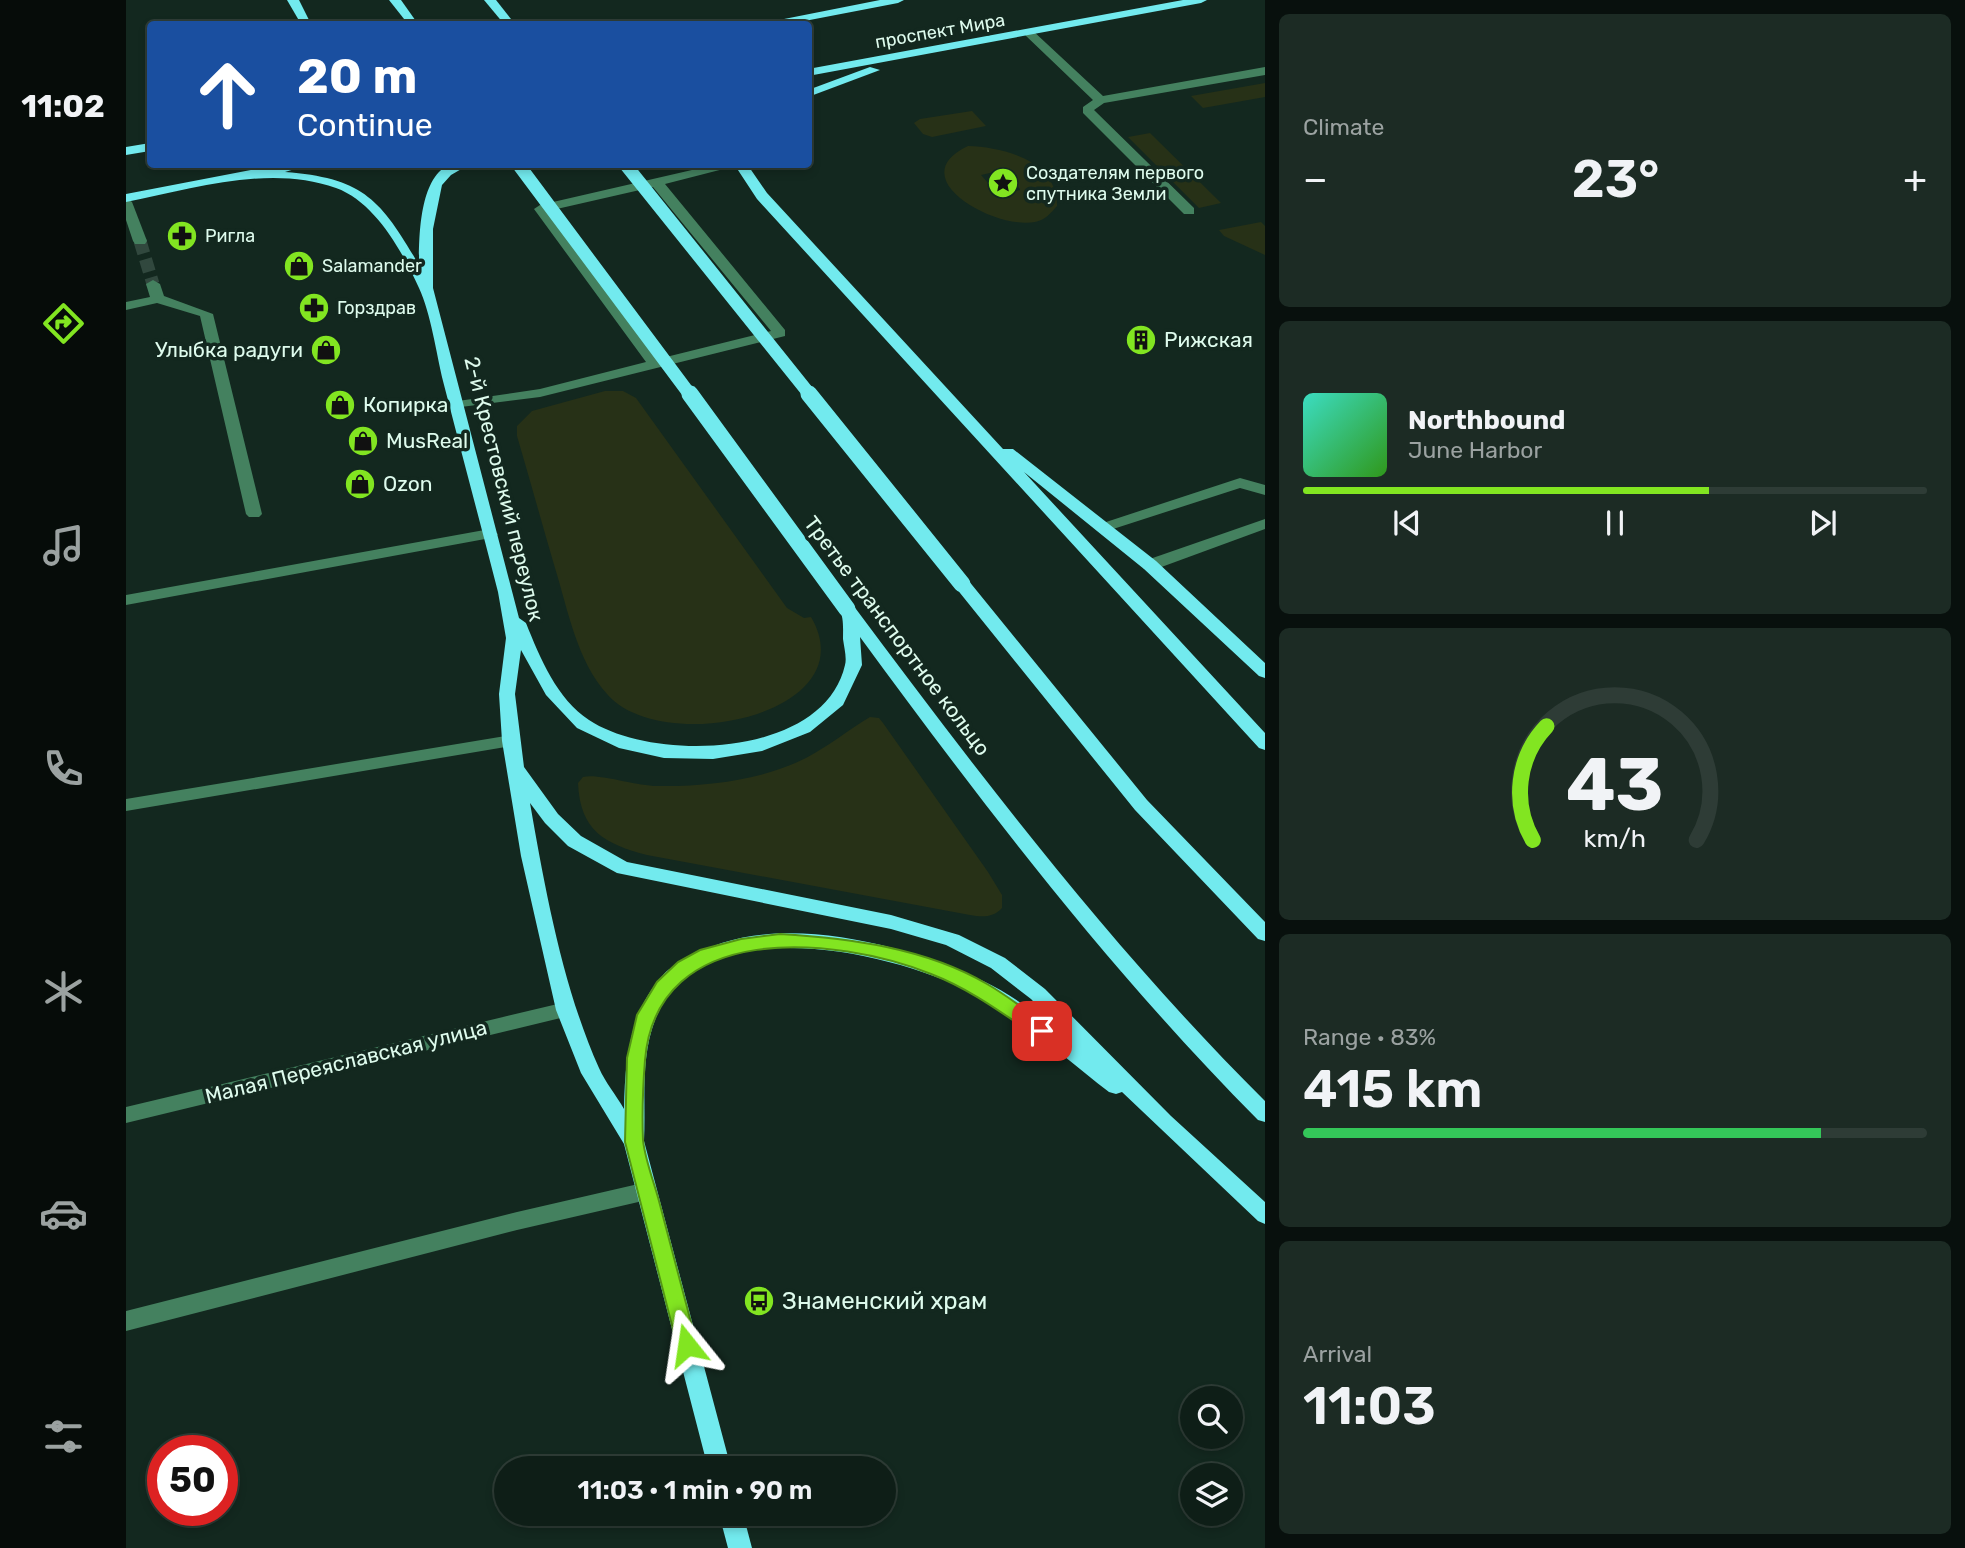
<!DOCTYPE html>
<meta charset="utf-8">
<style>
:root{--surface:#0e1e17;--page:#1c2b24;--text:#f1f3f6;--muted:#9ba2a1;--line:#2e3c36;--accent:#82e521}
body{margin:0;font-family:Rubik,sans-serif;background:var(--page);color:var(--text);height:100vh;display:flex;flex-direction:column;font-size:26px;white-space:nowrap}
*{box-sizing:border-box;margin:0}
p{font-size:23px;color:var(--muted)}
.icon{flex:none;width:38px;height:38px;fill:none;stroke:currentColor;stroke-width:2;stroke-linecap:round;stroke-linejoin:round}
.map{position:relative;flex:1;overflow:hidden}
.drawer{display:flex;flex-direction:column;gap:14px;padding:14px;background:#08100d;width:700px}
.drawer>*{flex:none}
.guide{position:absolute;left:21px;top:21px;width:665px;height:147px;border-radius:7px;box-shadow:0 4px 10px #0003,0 0 0 2px var(--line);background:#1a4fa0;color:#fff;overflow:hidden}
.fabs{position:absolute;left:1054px;top:1386px;display:grid;gap:14px}
.fabs a{display:grid;place-items:center;width:63px;height:63px;border-radius:50%;background:var(--surface);box-shadow:0 4px 10px #0003,0 0 0 2px var(--line);font-size:35px}
.speed{position:absolute;left:21px;top:1435px;display:flex;gap:14px;font-size:35px;font-weight:700;text-align:center}
.speed>*{display:grid;place-content:center;width:91px;height:91px;border-radius:50%;background:var(--surface);box-shadow:0 4px 10px #0003,0 0 0 2px var(--line);line-height:1}
.speed .limit{border:10px solid #d22;background:#fff;color:#111}
.pin{position:absolute;display:grid;place-items:center;width:60px;height:60px;color:#fff;margin:-30px;border-radius:14px;box-shadow:0 4px 10px #0006}
.me{position:absolute;width:77px;margin:-38px;rotate:345deg;stroke-linejoin:round;filter:drop-shadow(0 0 5px #0008)}
.turn{display:flex;align-items:center;gap:24px;height:147px;padding:0 35px;font-size:32px}
.turn .icon{width:91px;height:91px;stroke-width:2.5}
.turn b{display:block;font-size:49px;line-height:60px}
.big{font-size:52px;font-weight:600;line-height:1.1}
.drawer .tile{flex:1;display:flex;flex-direction:column;justify-content:center;gap:10px;min-width:0;padding:0 24px;border-radius:10px;background:var(--page)}
.drawer .dial{align-items:center;gap:0}
.dial svg{height:182px;overflow:visible;fill:none;stroke:var(--line);stroke-width:7;stroke-linecap:round;text-anchor:middle}
.dial text{fill:var(--text);stroke:none}
.song{display:flex;align-items:center;gap:21px}
.cover{width:84px;height:84px;border-radius:10px;background:linear-gradient(135deg,hsl(170 70% 55%),hsl(110 70% 35%))}
.played{height:7px;border-radius:4px;background:linear-gradient(90deg,var(--accent) 65%,var(--line) 65%)}
.keys{display:flex;justify-content:space-around;direction:ltr}
.heat{display:flex;justify-content:space-between;align-items:center;font-size:38px;direction:ltr}
.charge{height:10px;border-radius:5px;background:linear-gradient(90deg,#34c759 83%,var(--line) 0)}
.trip{position:absolute;left:368px;top:1456px;width:402px;height:70px;border-radius:35px;background:var(--surface);box-shadow:0 4px 10px #0003,0 0 0 2px var(--line);font-weight:600;line-height:70px;text-align:center}
main{display:flex;flex:1;min-height:0}
.tab-bar{display:flex;flex-direction:column;width:126px;justify-content:space-around;align-items:center;background:#060c09;color:var(--muted)}
.tab-bar .icon{width:49px;height:49px}
.tab-bar .active{color:var(--accent)}
.tab-bar b{font-size:32px;color:var(--text)}
.map>svg:first-child{display:block}
.green{fill:#273117;fill-rule:evenodd}
.lines{fill:none;stroke-linecap:round;stroke-linejoin:round}
.minor-tunnel{stroke:#31483e;stroke-width:13;stroke-dasharray:13 6;stroke-linecap:butt}
.minor{fill:#44815f;fill-rule:evenodd}
.major{fill:#72eaee;fill-rule:evenodd}
.major-bridge-far1{stroke:#72eaee;stroke-width:13}
.major-bridge{stroke:#72eaee;stroke-width:17}
.route{fill:#82e521;stroke:#549515;stroke-width:2}
.labels{text-anchor:middle;stroke-width:7;stroke-linejoin:round;paint-order:stroke}
.far-street-label{font-size:18px;fill:#defbed;stroke:#13281f}
.far-poi-label{font-size:18px;fill:#defbed;stroke:#13281f;text-anchor:start}
.poi-label{font-size:21px;fill:#defbed;stroke:#13281f;text-anchor:start}
.street-label{font-size:21px;fill:#defbed;stroke:#13281f}
.near-poi-label{font-size:24px;fill:#defbed;stroke:#13281f;text-anchor:start}
</style>
<main>
<nav class="tab-bar">
<b>11:02</b>
<svg class="icon active" aria-label="directions" viewBox="0 0 24 24"><path d="M12 3l9 9-9 9-9-9zM9 14v-3h6M13 9l2 2-2 2"/></svg>
<svg class="icon" aria-label="music" viewBox="0 0 24 24"><path d="M9 18V5l10-2v13"/><circle cx="6" cy="18" r="3"/><circle cx="16" cy="16" r="3"/></svg>
<svg class="icon" aria-label="phone" viewBox="0 0 24 24"><path d="M5 4h4l2 5-3 2q2 4 5 5l2-3 5 2v4C11 20 4 13 5 4z"/></svg>
<svg class="icon" aria-label="climate" viewBox="0 0 24 24"><path d="M12 3v18M4 7l16 10M4 17L20 7"/></svg>
<svg class="icon" aria-label="car" viewBox="0 0 24 24"><path d="M5 17H2v-5l4-1 3-4h7l3 4 3 1v5h-3M9 17h6M6 11h13"/><circle cx="7" cy="17" r="2"/><circle cx="17" cy="17" r="2"/></svg>
<svg class="icon" aria-label="filters" viewBox="0 0 24 24"><path d="M4 7h16M4 17h16"/><circle cx="9" cy="7" r="2"/><circle cx="15" cy="17" r="2"/></svg>
</nav>
<div class="map">
<svg width="1139" height="1548" viewBox="0 0 1139 1548">
<rect width="100%" height="100%" fill="#13281f"/>
<g class="green">
<path d="M 1139,83 L 1139,97 L 1077,108 L 1065,96 Z"/>
<path d="M 846,111 L 860,126 L 806,137 L 797,134 L 788,123 L 794,119 Z"/>
<path d="M 1024,133 L 1095,203 L 1073,208 L 1002,137 Z"/>
<path d="M 842,146 C 879,147 932,162 931,206 C 925,213 919,220 909,222 C 870,230 774,178 842,146 ZM 877,170 L 894,189 L 894,190 L 873,195 L 855,175 Z"/>
<path d="M 1135,222 L 1139,226 L 1139,255 L 1098,236 L 1093,230 Z"/>
<path d="M 479,391 L 497,391 L 510,398 L 661,608 L 678,618 L 685,617 C 742,714 536,758 481,694 C 451,661 442,610 429,568 C 416,524 404,480 391,436 L 391,426 L 406,411 Z"/>
<path d="M 744,717 L 753,718 L 757,723 L 862,872 L 876,895 L 876,908 C 867,918 856,917 844,915 L 521,855 C 479,844 454,831 452,783 L 457,777 C 472,773 510,786 531,786 C 579,787 637,780 680,758 C 703,746 722,730 744,717 Z"/>
</g>
<g class="lines">
<path class="minor-tunnel" d="M 14,241 L 27,284"/>
<g class="minor">
<path d="M 898,30 L 906,30 L 977,96 L 1139,67 L 1139,75 L 978,103 L 968,110 L 1068,208 L 1068,214 L 1058,214 L 957,113 L 957,107 L 967,100 L 898,34 Z"/>
<path d="M 592,164 L 617,164 L 539,184 L 659,330 L 659,336 L 414,397 L 327,408 L 325,405 L 327,402 L 332,401 L 414,389 L 520,362 L 408,209 L 414,205 ZM 527,187 L 645,331 L 532,359 L 422,211 Z"/>
<path d="M 0,198 L 6,202 L 21,241 L 19,244 L 9,244 L 7,241 L 0,220 Z"/>
<path d="M 27,280 L 34,284 L 38,296 L 87,314 L 136,514 L 133,517 L 123,517 L 120,514 L 74,316 L 31,303 L 0,310 L 0,302 L 24,297 L 20,284 Z"/>
<path d="M 1114,478 L 1139,485 L 1139,495 L 1114,488 L 984,530 L 974,530 L 971,527 L 974,524 Z"/>
<path d="M 1139,519 L 1139,529 L 1030,569 L 1018,569 L 1016,565 L 1018,561 Z"/>
<path d="M 364,529 L 372,534 L 370,537 L 0,605 L 0,595 Z"/>
<path d="M 385,735 L 391,737 L 394,741 L 391,745 L 0,811 L 0,799 Z"/>
<path d="M 440,1002 L 447,1005 L 450,1010 L 447,1015 L 0,1123 L 0,1107 Z"/>
<path d="M 521,1182 L 528,1185 L 531,1191 L 528,1197 L 521,1200 L 391,1230 L 0,1331 L 0,1311 L 391,1212 Z"/>
</g>
<g class="major">
<path d="M 161,0 L 173,0 L 185,24 L 175,24 Z"/>
<path d="M 263,0 L 275,0 L 292,24 L 282,24 Z"/>
<path d="M 358,0 L 370,0 L 389,24 L 378,24 Z"/>
<path d="M 754,0 L 778,0 L 772,3 L 663,24 L 642,24 L 648,21 Z"/>
<path d="M 1057,0 L 1081,0 L 1075,3 L 682,76 L 682,69 Z"/>
<path d="M 744,67 L 754,70 L 682,97 L 682,90 Z"/>
<path d="M 24,143 L 24,151 L 0,155 L 0,147 Z"/>
<path d="M 156,164 L 185,164 L 159,172 C 238,178 255,200 293,265 C 293,239 293,172 327,164 C 332,163 339,164 344,164 L 325,175 L 316,185 L 307,229 L 307,288 L 393,618 L 400,623 C 414,658 431,699 463,720 C 528,763 698,758 719,665 C 721,658 718,647 717,639 C 717,628 718,617 713,609 L 715,605 L 727,605 C 856,778 986,949 1139,1101 L 1139,1122 L 1132,1120 C 984,971 858,806 734,637 L 736,665 L 717,705 L 684,732 L 636,751 L 587,759 L 538,758 L 493,748 L 451,728 L 420,695 L 395,650 L 389,694 L 398,767 L 432,814 L 455,836 L 501,862 L 765,915 L 833,935 L 879,958 L 919,989 L 1045,1116 L 1139,1202 L 1139,1224 L 1132,1221 L 996,1092 L 990,1094 L 983,1092 C 939,1058 895,1018 845,992 C 763,951 574,907 529,1020 C 514,1059 520,1102 518,1141 L 605,1468 L 582,1468 L 498,1144 L 455,1073 L 430,1010 L 395,856 L 376,741 L 373,694 L 380,638 L 372,592 C 354,522 335,451 317,381 C 310,352 305,314 293,288 C 276,251 249,202 210,188 C 143,164 67,189 0,202 L 0,194 ZM 404,803 L 419,823 L 442,846 L 491,873 L 765,929 L 820,945 L 865,968 L 905,999 L 945,1040 C 917,1019 889,996 857,981 C 777,943 640,907 560,960 C 553,964 543,968 538,974 C 503,1012 499,1060 498,1109 C 490,1095 479,1082 473,1068 C 437,988 419,889 404,803 Z"/>
<path d="M 608,164 L 621,164 L 641,193 L 877,449 L 887,449 L 1030,561 L 1139,663 L 1139,678 L 1133,676 L 1018,569 L 898,472 L 1139,733 L 1139,750 L 1133,748 L 631,199 Z"/>
<path d="M 836,579 L 842,580 L 1021,800 L 1139,922 L 1139,941 L 1132,939 L 1009,810 L 830,588 L 828,584 Z"/>
<path d="M 593,1514 L 617,1514 L 626,1548 L 602,1548 Z"/>
</g>
<g class="major-bridge-far1">
<path d="M 392,164 L 565,396"/>
<path d="M 499,164 L 685,396"/>
</g>
<g class="major-bridge">
<path d="M 564,394 L 721,609"/>
<path d="M 683,394 L 836,584"/>
</g>
</g>
<path class="route" d="M 654,934 C 723,938 800,948 861,984 C 882,996 902,1012 922,1026 L 925,1031 L 922,1036 L 910,1036 C 876,1013 844,989 805,974 C 709,936 531,919 519,1060 C 517,1085 516,1114 517,1140 C 519,1160 528,1182 533,1201 C 546,1249 558,1297 571,1345 L 568,1351 L 561,1354 L 554,1351 L 551,1345 L 499,1142 L 501,1058 L 511,1015 L 531,982 L 552,962 L 574,950 L 615,939 Z"/>
<defs>
<g id="sight-disc" transform="scale(1.575)"><circle r="9.5" fill="#82e521" stroke="#13281f"/><path d="M0-6L1.8-2.2L6-1.7L2.9 1.2L3.7 5.4L0 3.3L-3.7 5.4L-2.9 1.2L-6-1.7L-1.8-2.2Z" fill="#111"/></g>
<g id="pharmacy-disc" transform="scale(1.575)"><circle r="9.5" fill="#82e521" stroke="#13281f"/><path d="M-2-6h4v4h4v4h-4v4h-4v-4h-4v-4h4Z" fill="#111"/></g>
<g id="shop-disc" transform="scale(1.575)"><circle r="9.5" fill="#82e521" stroke="#13281f"/><path d="M-5-2.5h2.3a2.7 3.5 0 0 1 5.4 0H5L5.5 6h-11ZM-1.5-2.5h3a1.5 2.3 0 0 0-3 0Z" fill="#111"/></g>
<g id="building-disc" transform="scale(1.575)"><circle r="9.5" fill="#82e521" stroke="#13281f"/><path d="M-4-6H4V6H1V3H-1V6H-4ZM-2.5-4.3h1.7v1.8h-1.7ZM.8-4.3h1.7v1.8H.8ZM-2.5-1h1.7V.8h-1.7ZM.8-1h1.7V.8H.8Z" fill="#111"/></g>
<g id="bus-disc" transform="scale(1.575)"><circle r="9.5" fill="#82e521" stroke="#13281f"/><path d="M-5-6H5V4H4V6H2V4H-2V6H-4V4H-5ZM-3.5-4V0h7V-4ZM-3.5 1.2v1.5H-2V1.2ZM2 1.2v1.5H3.5V1.2Z" fill="#111"/></g>
</defs>
<g fill-rule="evenodd">
<use href="#sight-disc" x="877" y="183"/>
<use href="#pharmacy-disc" x="56" y="236"/>
<use href="#shop-disc" x="173" y="266"/>
<use href="#pharmacy-disc" x="188" y="308"/>
<use href="#building-disc" x="1015" y="340"/>
<use href="#shop-disc" x="200" y="350"/>
<use href="#shop-disc" x="214" y="405"/>
<use href="#shop-disc" x="237" y="441"/>
<use href="#shop-disc" x="234" y="484"/>
<use href="#bus-disc" x="633" y="1301"/>
</g>
<g class="labels">
<g class="far-street-label">
<text transform="translate(814 31) rotate(-10)" y="6">проспект Мира</text>
</g>
<g class="far-poi-label">
<text x="900" y="179">Создателям первого<tspan x="900" dy="21">спутника Земли</tspan></text>
<text x="79" y="242">Ригла</text>
<text x="196" y="272">Salamander</text>
<text x="211" y="314">Горздрав</text>
</g>
<g class="poi-label">
<text x="1038" y="347">Рижская</text>
<text x="177" y="357" text-anchor="end">Улыбка радуги</text>
<text x="237" y="412">Копирка</text>
<text x="260" y="448">MusReal</text>
<text x="257" y="491">Ozon</text>
</g>
<g class="street-label">
<text transform="translate(378 489) rotate(76)" y="7">2-й Крестовский переулок</text>
<text transform="translate(771 636) rotate(53)" y="7">Третье транспортное кольцо</text>
<text transform="translate(220 1062) rotate(-14)" y="7">Малая Переяславская улица</text>
</g>
<g class="near-poi-label">
<text x="656" y="1309">Знаменский храм</text>
</g>
</g>
</svg>
<div class="fabs">
<a><svg class="icon" aria-label="search" viewBox="0 0 24 24"><circle cx="10" cy="10" r="6"/><path d="M15 15l6 6"/></svg></a>
<a><svg class="icon" aria-label="layers" viewBox="0 0 24 24"><path d="M12 4l9 5-9 5-9-5zM3 14l9 5 9-5"/></svg></a>
</div>
<div class="speed"><div class="limit">50</div></div>
<div class="pin" style="left:916px;top:1031px;background:#d93025"><svg class="icon" aria-label="arrive" viewBox="0 0 24 24"><path d="M6 21V4h12l-3 4 3 4H6"/></svg></div>
<svg class="me" style="left:561px;top:1345px" viewBox="-20 -20 40 40"><path d="M0-17L14 15 0 8-14 15z" fill="#82e521" stroke="#fff" stroke-width="4"/></svg>
<div class="trip">11:03 · 1 min · 90 m</div>
<div class="guide">
<div class="turn"><svg class="icon" aria-label="ahead" viewBox="0 0 24 24"><path d="M12 20V5M6 11l6-6 6 6"/></svg><div><b>20 m</b>Continue</div></div>
</div>
</div>
<section class="drawer">
<div class="tile"><p>Climate</p>
<div class="heat"><a>−</a><b class="big">23°</b><a>+</a></div>
</div>
<div class="tile">
<div class="song"><i class="cover"></i><div><b>Northbound</b><p>June Harbor</p></div></div>
<div class="played"></div>
<div class="keys"><svg class="icon" aria-label="previous" viewBox="0 0 24 24"><path d="M18 5L8 12l10 7zM5 5v14"/></svg><svg class="icon" aria-label="pause" viewBox="0 0 24 24"><path d="M8 5v14M16 5v14"/></svg><svg class="icon" aria-label="next" viewBox="0 0 24 24"><path d="M6 5l10 7-10 7zM19 5v14"/></svg></div>
</div>
<div class="tile dial"><svg viewBox="0 0 100 80">
<path d="M14 69A42 42 0 1 1 86 69"/>
<path d="M14 69A42 42 0 0 1 20 19" stroke="#82e521"/>
<text x="50" y="56" font-size="32" font-weight="700">43</text>
<text x="50" y="72" font-size="11">km/h</text>
</svg></div>
<div class="tile"><p>Range · 83%</p><b class="big">415 km</b><div class="charge"></div></div>
<div class="tile"><p>Arrival</p><b class="big">11:03</b></div>
</section>
</main>
